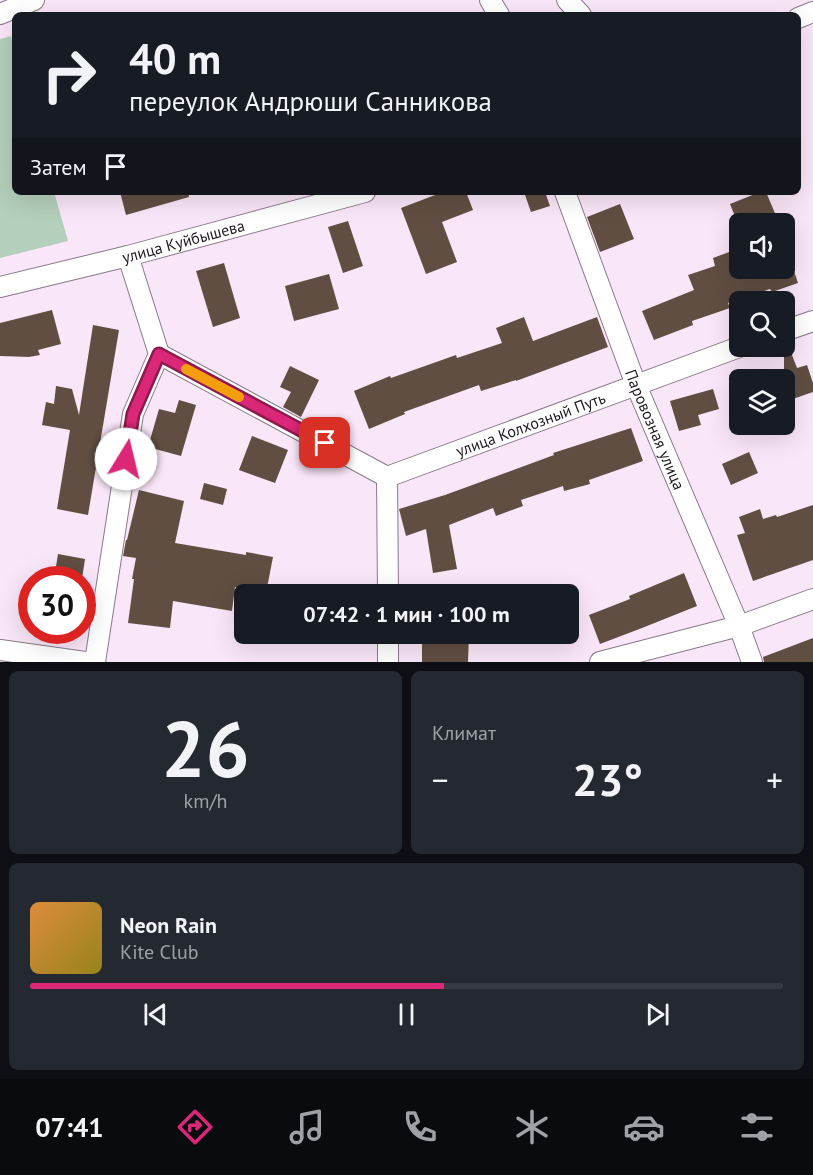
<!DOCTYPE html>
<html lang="ru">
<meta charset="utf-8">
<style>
:root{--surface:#171b24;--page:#242831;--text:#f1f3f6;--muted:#9ea1a6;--line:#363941;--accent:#db2777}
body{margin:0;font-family:"PT Sans",sans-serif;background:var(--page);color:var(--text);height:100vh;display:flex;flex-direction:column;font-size:22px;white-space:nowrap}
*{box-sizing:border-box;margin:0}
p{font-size:20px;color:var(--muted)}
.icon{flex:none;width:33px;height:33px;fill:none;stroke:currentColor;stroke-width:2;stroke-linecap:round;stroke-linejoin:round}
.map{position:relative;height:662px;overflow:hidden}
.details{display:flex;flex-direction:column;gap:9px;padding:9px;background:#0d0f14;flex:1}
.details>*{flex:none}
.hud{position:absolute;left:12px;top:12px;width:789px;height:183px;border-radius:9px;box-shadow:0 6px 24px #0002;background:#171b24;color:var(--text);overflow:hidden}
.tools{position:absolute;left:729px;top:213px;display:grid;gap:12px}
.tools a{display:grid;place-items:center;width:66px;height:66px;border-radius:9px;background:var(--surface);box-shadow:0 6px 24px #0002;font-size:30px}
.speed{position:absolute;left:18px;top:566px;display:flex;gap:12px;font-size:30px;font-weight:700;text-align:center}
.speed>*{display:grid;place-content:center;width:78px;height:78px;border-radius:50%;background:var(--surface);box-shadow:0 6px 24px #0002;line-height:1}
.speed .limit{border:9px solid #d22;background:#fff;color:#111}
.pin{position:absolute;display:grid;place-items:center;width:51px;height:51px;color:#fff;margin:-26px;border-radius:12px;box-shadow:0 3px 9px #0006}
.me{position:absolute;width:66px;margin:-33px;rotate:9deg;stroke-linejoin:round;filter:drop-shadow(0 0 4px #0008)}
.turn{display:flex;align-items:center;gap:21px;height:126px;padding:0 18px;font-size:27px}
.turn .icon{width:78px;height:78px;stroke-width:2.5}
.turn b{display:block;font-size:42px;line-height:51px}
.then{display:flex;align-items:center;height:57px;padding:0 18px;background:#0003;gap:12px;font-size:22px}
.big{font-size:45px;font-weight:800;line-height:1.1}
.details .tile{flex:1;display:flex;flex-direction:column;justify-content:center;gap:9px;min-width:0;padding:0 21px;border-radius:9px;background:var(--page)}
.details .dial{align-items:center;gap:0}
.dial b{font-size:78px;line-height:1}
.song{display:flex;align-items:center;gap:18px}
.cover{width:72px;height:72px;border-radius:9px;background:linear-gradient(135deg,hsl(30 70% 55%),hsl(50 70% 35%))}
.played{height:6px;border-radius:3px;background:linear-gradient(90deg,var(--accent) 55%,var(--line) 55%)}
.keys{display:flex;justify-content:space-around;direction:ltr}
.heat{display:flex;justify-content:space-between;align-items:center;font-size:33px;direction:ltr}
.details .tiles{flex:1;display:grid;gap:9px;grid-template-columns:1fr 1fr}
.tile:last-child{grid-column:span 2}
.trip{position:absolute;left:234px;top:584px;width:345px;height:60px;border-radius:9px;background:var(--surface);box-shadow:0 6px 24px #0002;font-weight:800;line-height:60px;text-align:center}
.menu{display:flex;height:96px;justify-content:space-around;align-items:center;background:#090b0e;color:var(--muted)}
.menu .icon{width:42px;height:42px}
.menu .active{color:var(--accent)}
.menu b{font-size:27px;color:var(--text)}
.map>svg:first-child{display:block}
.green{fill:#b4cfbc}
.building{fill:#614e43}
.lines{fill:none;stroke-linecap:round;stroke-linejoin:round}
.street-casing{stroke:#8a7a8a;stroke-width:22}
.street{stroke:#fff;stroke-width:20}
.route-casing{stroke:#8e194d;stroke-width:15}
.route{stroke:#db2777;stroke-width:10}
.slow{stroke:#f59e0b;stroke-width:10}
.labels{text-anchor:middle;stroke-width:6;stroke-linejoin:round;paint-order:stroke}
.street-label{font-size:16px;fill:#221b22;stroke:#fff7ff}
</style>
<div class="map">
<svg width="813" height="662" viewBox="0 0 813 662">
<rect width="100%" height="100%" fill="#f9e6f8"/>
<path class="green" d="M 11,36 L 15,50 L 15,192 L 54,192 L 68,241 L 0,258 L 0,39 Z"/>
<g class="building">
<path d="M 120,192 L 188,192 L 189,197 L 126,215 Z"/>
<path d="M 443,192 L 466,192 L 473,210 L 442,222 L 457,262 L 426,274 L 401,208 Z"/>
<path d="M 524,192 L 545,192 L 550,206 L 531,212 Z"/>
<path d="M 760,192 L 766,192 L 777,218 L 764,224 L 738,224 L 730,204 Z"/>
<path d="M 620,204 L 634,239 L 600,252 L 587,217 Z"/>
<path d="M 348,221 L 363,266 L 343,273 L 328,227 Z"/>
<path d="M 740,248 L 740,268 L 793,268 L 798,283 L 772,292 L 770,289 L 728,303 L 730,308 L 692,321 L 693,325 L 654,340 L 642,311 L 694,290 L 688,275 L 715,266 L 713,258 Z"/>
<path d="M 224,263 L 240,318 L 213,327 L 196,271 Z"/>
<path d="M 329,274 L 339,309 L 294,321 L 285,286 Z"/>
<path d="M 52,310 L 61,344 L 38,350 L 40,355 L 29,357 L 0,356 L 0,323 Z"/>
<path d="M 524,317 L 533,341 L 597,317 L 608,347 L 516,381 L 516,380 L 481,391 L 479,385 L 404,412 L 405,414 L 369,429 L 354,391 L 390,376 L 391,378 L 456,355 L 457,358 L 502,343 L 496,328 Z"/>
<path d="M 93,325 L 119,330 L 88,515 L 57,509 L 70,430 L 42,425 L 46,402 L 54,404 L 56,386 L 72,389 L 79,415 Z"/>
<path d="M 787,342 L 797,368 L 807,365 L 813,383 L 813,392 L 784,402 L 784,343 Z"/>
<path d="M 290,366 L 319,380 L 301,417 L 283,407 L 291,392 L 280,387 Z"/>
<path d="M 713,389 L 719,409 L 698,415 L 701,425 L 679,431 L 670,401 Z"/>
<path d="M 179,400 L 196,405 L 181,456 L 148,447 L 159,409 L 175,413 Z"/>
<path d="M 631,428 L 643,461 L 589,480 L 590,484 L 564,491 L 563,486 L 521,500 L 523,506 L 496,516 L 493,508 L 449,525 L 457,569 L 433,573 L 426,529 L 406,536 L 399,509 L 445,495 L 554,455 L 553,453 Z"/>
<path d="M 252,436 L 288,450 L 275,483 L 239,470 Z"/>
<path d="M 749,452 L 758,473 L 731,485 L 722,464 Z"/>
<path d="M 204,483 L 227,489 L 223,505 L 200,499 Z"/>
<path d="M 139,490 L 184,501 L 175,543 L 246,555 L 246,552 L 273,557 L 266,593 L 235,587 L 232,611 L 173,601 L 170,628 L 128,623 L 134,579 L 132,579 L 136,558 L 123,556 L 126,540 L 127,540 Z"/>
<path d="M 813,505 L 813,560 L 753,581 L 737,535 L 745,533 L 739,517 L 760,509 L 763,519 L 776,515 L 777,517 Z"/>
<path d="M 58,554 L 85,559 L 82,579 L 54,579 Z"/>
<path d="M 684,573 L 697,606 L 642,628 L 600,644 L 589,615 L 630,599 L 629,596 Z"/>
<path d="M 422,633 L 469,634 L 468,662 L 422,662 Z"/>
<path d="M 813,638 L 813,662 L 764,662 L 763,657 Z"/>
</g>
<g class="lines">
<g class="street-casing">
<g id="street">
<path d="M 490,0 L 499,15"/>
<path d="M 567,0 L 581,15"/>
<path d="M 0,14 L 34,0"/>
<path d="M 798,18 L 813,12"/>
<path id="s1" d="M 565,192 L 636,385 L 739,626 L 752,662"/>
<path d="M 128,256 L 159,354 L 387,477 L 388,594"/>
<path id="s2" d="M 0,287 L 128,256 L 365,192"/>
<path d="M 784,331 L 813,321"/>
<path id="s3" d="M 387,477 L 742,346"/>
<path d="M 388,633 L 388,662"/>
<path d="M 0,650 L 85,662"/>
<path d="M 95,662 L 133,414 L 159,354"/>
<path d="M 600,662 L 739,626 L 813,599"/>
</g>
</g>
<use href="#street" class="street"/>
</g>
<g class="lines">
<g class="route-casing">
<path id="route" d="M 126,459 L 133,414 L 159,354 L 325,443"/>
</g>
<use href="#route" class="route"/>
<path class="slow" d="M 186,369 L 239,397"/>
</g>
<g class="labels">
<g class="street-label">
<text dy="6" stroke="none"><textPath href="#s2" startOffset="189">улица Куйбышева</textPath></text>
<text dy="6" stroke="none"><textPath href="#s3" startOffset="153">улица Колхозный Путь</textPath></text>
<text dy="6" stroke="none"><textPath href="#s1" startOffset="254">Паровозная улица</textPath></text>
</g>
</g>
</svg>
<div class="tools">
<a><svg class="icon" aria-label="sound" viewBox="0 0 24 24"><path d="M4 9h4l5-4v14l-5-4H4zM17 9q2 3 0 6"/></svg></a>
<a><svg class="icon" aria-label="search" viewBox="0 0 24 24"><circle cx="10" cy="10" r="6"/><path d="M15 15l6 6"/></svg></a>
<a><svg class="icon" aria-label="layers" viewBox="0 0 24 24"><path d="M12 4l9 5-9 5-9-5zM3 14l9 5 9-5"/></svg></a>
</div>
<div class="speed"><div class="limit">30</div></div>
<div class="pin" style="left:325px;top:443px;background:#d93025"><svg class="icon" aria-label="arrive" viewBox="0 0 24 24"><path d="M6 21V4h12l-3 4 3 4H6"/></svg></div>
<svg class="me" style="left:126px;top:459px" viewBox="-20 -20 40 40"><circle r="19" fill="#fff"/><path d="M0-13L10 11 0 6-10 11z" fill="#db2777"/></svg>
<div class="trip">07:42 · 1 мин · 100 m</div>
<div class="hud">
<div class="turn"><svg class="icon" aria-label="right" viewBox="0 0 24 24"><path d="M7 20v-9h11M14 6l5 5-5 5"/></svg><div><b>40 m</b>переулок Андрюши Санникова</div></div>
<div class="then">Затем<svg class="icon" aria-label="arrive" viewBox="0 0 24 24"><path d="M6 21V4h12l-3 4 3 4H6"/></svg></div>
</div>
</div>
<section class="details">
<div class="tiles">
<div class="tile dial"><b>26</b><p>km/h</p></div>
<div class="tile"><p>Климат</p>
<div class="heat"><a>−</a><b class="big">23°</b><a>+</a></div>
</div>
<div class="tile">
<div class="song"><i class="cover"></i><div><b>Neon Rain</b><p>Kite Club</p></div></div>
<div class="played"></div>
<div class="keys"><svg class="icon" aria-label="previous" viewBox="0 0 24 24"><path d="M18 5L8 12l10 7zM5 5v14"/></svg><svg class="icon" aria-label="pause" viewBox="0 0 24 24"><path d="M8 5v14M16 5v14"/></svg><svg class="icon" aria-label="next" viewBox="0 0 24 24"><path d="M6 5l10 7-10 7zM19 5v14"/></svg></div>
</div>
</div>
</section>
<nav class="menu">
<b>07:41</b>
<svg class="icon active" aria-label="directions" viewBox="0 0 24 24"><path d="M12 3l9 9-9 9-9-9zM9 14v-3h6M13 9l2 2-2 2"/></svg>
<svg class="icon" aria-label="music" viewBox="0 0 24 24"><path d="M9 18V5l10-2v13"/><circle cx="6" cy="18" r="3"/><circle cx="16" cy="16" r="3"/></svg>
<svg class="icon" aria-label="phone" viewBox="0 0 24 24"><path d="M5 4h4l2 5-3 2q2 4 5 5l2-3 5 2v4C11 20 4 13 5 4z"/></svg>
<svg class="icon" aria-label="climate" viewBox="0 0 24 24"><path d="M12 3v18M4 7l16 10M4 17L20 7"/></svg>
<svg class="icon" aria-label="car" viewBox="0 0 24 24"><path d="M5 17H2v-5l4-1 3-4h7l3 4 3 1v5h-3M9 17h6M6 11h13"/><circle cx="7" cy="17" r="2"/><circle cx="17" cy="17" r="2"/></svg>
<svg class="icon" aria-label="filters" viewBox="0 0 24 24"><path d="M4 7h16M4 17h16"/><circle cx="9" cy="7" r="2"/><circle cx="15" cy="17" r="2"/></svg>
</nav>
